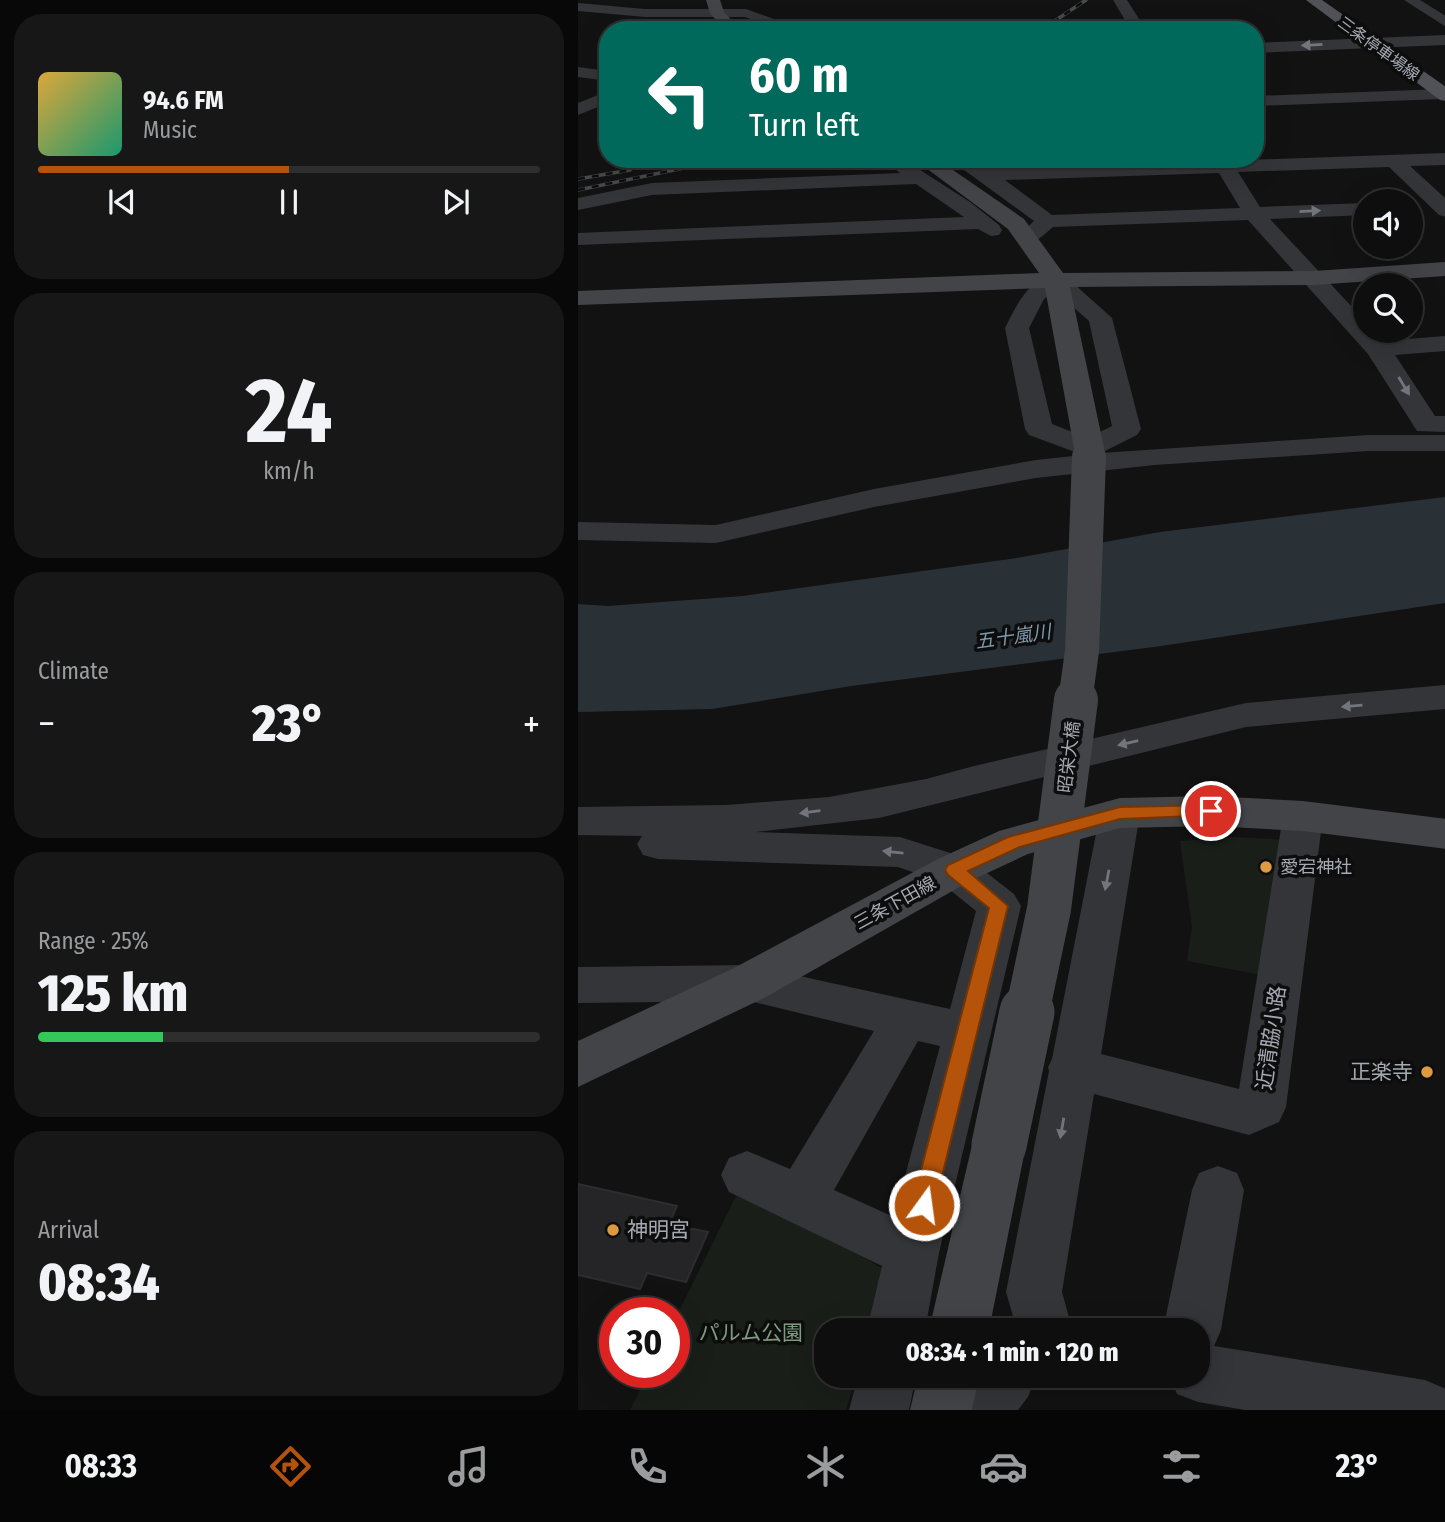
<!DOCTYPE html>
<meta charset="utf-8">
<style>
:root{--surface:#0e0e0e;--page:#171717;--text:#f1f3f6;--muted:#9b9c9e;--line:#2e2e2e;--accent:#b45309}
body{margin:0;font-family:"Fira Sans Condensed","Noto Sans JP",sans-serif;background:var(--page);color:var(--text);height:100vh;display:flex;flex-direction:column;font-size:26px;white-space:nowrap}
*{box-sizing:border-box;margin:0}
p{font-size:23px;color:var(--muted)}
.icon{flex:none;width:38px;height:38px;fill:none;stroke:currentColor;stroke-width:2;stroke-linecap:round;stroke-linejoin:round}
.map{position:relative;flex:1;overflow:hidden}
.panel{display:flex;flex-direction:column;gap:14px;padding:14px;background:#080808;width:578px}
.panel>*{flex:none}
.hud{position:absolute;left:21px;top:21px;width:665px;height:147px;border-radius:28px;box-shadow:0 7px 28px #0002,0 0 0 2px var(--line);background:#00695c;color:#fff;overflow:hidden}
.tools{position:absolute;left:775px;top:189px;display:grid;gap:14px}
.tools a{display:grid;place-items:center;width:70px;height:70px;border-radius:50%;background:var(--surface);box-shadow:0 7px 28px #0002,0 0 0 2px var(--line);font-size:35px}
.speed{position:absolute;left:21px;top:1297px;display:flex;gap:14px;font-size:35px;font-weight:700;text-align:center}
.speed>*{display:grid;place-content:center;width:91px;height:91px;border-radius:50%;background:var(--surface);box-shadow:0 7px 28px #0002,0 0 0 2px var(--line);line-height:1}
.speed .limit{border:10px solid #d22;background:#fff;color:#111}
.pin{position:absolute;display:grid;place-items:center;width:60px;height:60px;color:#fff;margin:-30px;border:4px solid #fff;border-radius:50%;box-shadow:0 2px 7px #0007}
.me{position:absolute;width:77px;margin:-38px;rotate:14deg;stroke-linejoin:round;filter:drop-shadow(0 0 5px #0008)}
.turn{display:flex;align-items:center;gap:24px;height:147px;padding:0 35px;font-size:32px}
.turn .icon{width:91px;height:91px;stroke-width:2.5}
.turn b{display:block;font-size:49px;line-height:60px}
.big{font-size:52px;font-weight:800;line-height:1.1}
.panel .tile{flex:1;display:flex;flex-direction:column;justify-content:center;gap:10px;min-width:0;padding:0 24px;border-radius:28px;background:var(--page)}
.panel .dial{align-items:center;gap:0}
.dial b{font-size:91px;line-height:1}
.song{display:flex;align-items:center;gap:21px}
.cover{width:84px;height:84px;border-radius:10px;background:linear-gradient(135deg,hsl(40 70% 55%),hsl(160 70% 35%))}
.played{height:7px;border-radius:4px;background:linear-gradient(90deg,var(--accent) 50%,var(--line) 50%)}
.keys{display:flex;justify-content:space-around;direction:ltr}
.heat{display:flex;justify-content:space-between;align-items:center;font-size:38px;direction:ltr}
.charge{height:10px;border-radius:5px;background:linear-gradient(90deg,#34c759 25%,var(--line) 0)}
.trip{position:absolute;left:236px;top:1318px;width:396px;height:70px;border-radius:28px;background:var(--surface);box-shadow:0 7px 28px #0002,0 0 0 2px var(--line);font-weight:800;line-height:70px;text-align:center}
.menu{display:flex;height:112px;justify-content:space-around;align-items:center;background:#060606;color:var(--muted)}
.menu .icon{width:49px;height:49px}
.menu .current{color:var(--accent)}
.menu b{font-size:32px;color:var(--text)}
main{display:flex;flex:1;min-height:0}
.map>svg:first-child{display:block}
.green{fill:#191e19}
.water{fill:#2a3136}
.building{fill:#252527;stroke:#2c2d2f;stroke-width:2}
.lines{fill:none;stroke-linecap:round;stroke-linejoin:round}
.street{fill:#343538;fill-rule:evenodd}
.secondary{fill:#424448;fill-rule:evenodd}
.primary{fill:#505257;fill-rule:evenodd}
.rail-casing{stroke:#47494d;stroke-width:3.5}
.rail{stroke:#0d0d0e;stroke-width:2.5;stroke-dasharray:7;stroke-linecap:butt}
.secondary-bridge-far3{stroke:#424448;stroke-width:26}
.secondary-bridge-far2{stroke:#424448;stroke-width:34}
.secondary-bridge-far1{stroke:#424448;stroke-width:44}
.secondary-bridge{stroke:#424448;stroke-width:55}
.oneway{fill:#72757b}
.route{fill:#b45309;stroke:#753606;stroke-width:2}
.poi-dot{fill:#dd9a41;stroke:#0d0d0e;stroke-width:2.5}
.labels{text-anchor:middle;stroke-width:7;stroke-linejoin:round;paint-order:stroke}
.far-street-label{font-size:16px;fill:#a5aab2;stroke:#0d0d0e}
.street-label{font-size:18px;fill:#a5aab2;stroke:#0d0d0e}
.poi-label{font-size:18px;fill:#a5aab2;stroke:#0d0d0e;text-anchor:start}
.water-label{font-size:19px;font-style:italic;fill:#7f9aaa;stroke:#0d0d0e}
.near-street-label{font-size:21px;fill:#a5aab2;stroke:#0d0d0e}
.near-poi-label{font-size:21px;fill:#a5aab2;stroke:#0d0d0e;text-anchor:end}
.near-park-label{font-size:21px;fill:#7f9b7e;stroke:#0d0d0e}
</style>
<main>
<section class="panel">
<div class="tile">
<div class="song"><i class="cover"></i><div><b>94.6 FM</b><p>Music</p></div></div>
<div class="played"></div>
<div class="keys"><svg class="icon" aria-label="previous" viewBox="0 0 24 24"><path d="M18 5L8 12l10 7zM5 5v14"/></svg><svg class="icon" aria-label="pause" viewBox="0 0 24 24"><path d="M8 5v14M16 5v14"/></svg><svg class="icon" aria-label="next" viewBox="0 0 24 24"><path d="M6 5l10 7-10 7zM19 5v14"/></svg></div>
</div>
<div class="tile dial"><b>24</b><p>km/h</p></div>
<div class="tile"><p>Climate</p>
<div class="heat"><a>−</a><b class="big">23°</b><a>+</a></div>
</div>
<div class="tile"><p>Range · 25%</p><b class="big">125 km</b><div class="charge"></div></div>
<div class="tile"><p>Arrival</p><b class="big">08:34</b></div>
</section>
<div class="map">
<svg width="868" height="1410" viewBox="0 0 868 1410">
<rect width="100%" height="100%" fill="#121213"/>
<g class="green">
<path d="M 656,837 L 710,840 L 688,976 L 609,961 L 614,927 L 602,841 Z"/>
<path d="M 158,1196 L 231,1225 L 307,1270 L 290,1330 L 248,1330 L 248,1376 L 278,1376 L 268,1410 L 52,1410 L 71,1372 L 96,1372 L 96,1321 Z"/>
</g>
<path class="water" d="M 867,497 L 867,603 L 583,646 L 273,686 L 134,709 L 0,712 L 0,604 L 30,606 L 165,596 L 439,558 L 582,532 Z"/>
<path class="building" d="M 0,1184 L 99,1206 L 91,1224 L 130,1232 L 108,1282 L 69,1273 L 62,1289 L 0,1275 Z"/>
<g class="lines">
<g class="street">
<path d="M 535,0 L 549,0 L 568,30 L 553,30 Z"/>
<path d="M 826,0 L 842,0 L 868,16 L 868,27 Z"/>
<path d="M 0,3 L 67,9 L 168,9 L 227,30 L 205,30 L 167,17 L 67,17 L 0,11 Z"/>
<path d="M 868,35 L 868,45 L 677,53 L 677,43 Z"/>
<path d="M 0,67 L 30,71 L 30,81 L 0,77 Z"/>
<path d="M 864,89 L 868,90 L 868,98 L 864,99 L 677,106 L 677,96 Z"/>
<path d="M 30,91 L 30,103 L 0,115 L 0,103 Z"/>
<path d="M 868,153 L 868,165 L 832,166 L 868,199 L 868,217 L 861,215 L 811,167 L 660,172 L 682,207 L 788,203 L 788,215 L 692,219 L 788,322 L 788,331 L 796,331 L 805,341 L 868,336 L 868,351 L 817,355 L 857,416 L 868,416 L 868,432 L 839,431 L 790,354 L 670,220 L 475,227 C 464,236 456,246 441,243 L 438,238 L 456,221 L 371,159 L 393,159 L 409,169 ZM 641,173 L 662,208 L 474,215 L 427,180 Z"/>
<path d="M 325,159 L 392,202 L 421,225 L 424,230 L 421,235 L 413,236 L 400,229 L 0,245 L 0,233 L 386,217 L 338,184 L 74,195 L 0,210 L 0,198 L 74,183 L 322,173 L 311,164 L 314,160 Z"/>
<path d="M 478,273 L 486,275 L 534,318 L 563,429 L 559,435 L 523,453 L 790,435 L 868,435 L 868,451 L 790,451 L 576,465 L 458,478 L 296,507 L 138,543 L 0,540 L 0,522 L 138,525 L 296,489 L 458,460 L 505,455 L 451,435 L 447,429 L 427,328 C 439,304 450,280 478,273 ZM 477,291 L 511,321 L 534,426 L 510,438 L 474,424 L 451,328 L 466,299 Z"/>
<path d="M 868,685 L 868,709 L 668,727 L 301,818 L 177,832 L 322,837 L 391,859 L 436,894 L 443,906 L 361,1253 L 347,1330 L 289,1330 L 304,1266 L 151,1192 L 143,1175 L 151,1158 L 169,1151 L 212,1169 L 296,1031 L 171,1001 L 0,1003 L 0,967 L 171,965 L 372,1009 L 398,911 L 361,881 L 320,867 L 80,859 L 65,855 L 59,844 L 64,836 L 0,835 L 0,807 L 149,805 L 251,797 L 348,779 L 396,766 L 668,703 ZM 340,1041 L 362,1046 L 316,1217 L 256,1190 Z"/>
<path d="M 542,799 L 556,803 L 562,813 L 523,1054 L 661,1089 L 705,816 L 711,806 L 725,802 L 739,806 L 745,816 L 708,1107 L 701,1122 L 671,1135 L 516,1094 L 484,1292 L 493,1325 L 491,1330 L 439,1330 L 428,1292 L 471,1071 L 470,1067 L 474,1059 L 522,813 L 528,803 Z"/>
<path d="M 640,1166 L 659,1173 L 666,1190 L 643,1330 L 636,1346 L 847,1380 L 868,1389 L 868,1410 L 667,1410 L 620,1402 L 599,1394 L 592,1376 L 620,1376 L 620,1330 L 585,1330 L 614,1190 L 621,1173 Z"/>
<path d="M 280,1376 L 338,1376 L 331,1410 L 271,1410 Z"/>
<path d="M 392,1376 L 458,1376 L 450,1397 L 440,1410 L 373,1410 L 382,1389 Z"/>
</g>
<g class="secondary">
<path d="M 128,0 L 142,0 L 146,12 L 163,30 L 146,30 L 132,13 Z"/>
<path d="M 336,159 L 359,159 L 446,219 L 485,273 L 736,271 L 868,262 L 868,276 L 736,285 L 492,287 L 526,448 L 522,454 L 511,457 L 500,454 L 496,448 L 467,288 L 0,305 L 0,291 L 461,273 L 430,229 Z"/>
<path d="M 633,796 L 725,801 L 868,819 L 868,849 L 725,831 L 633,826 L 542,828 L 450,854 L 392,881 L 188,997 L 0,1087 L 0,1041 L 154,969 L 360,859 L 421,831 L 542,798 Z"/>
<path d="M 421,1121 L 440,1128 L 448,1145 L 411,1330 L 351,1330 L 394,1145 L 402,1128 Z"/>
<path d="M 340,1376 L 401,1376 L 394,1410 L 332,1410 Z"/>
</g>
<path class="primary" d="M 728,0 L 744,0 L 868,87 L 868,101 L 862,100 Z"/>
<g class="rail-casing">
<g id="rail">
<path d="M 463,30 L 508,0"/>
<path d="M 0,179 L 52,170"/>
<path d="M 0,190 L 149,159"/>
</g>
</g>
<use href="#rail" class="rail"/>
<path class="secondary-bridge-far3" d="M 511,458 L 511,448"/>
<path class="secondary-bridge-far2" d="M 497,702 L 504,651 L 511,457"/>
<path class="secondary-bridge-far1" d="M 449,1013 L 471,909 L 498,700"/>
<path class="secondary-bridge" d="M 421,1145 L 449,1012"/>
</g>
<defs><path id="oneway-solid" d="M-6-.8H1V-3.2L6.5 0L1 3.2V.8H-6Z" transform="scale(1.75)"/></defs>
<g class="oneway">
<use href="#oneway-solid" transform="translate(734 45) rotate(177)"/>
<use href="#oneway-solid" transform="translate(732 211) rotate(-3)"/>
<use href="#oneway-solid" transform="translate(826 386) rotate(59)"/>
<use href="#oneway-solid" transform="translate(774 706) rotate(175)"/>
<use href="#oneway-solid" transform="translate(550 743) rotate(167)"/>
<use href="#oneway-solid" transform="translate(232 812) rotate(173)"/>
<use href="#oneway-solid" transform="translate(315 852) rotate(-174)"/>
<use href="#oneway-solid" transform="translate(529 880) rotate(101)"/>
<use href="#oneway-solid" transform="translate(484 1128) rotate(100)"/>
</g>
<path class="route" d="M 633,805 L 642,811 L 639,815 L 542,819 L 442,847 L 390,871 L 430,906 L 357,1205 L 354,1212 L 346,1215 L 338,1212 L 334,1205 L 411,908 L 370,875 L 367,870 L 370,865 L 430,837 L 542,807 Z"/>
<g class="poi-dot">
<circle cx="688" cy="867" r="7"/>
<circle cx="849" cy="1072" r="7"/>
<circle cx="35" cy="1230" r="7"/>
</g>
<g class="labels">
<g class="far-street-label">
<text transform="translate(801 48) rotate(36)" y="6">三条停車場線</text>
</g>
<g class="street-label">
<text transform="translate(491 757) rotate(-83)" y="6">昭栄大橋</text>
<text transform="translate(317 903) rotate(-29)" y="6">三条下田線</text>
</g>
<g class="poi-label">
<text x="702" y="873">愛宕神社</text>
</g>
<g class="water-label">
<text transform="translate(435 636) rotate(-8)" y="7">五十嵐川</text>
</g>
<g class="near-street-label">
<text transform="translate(693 1038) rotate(-82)" y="7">近清脇小路</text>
</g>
<g class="near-poi-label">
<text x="835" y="1079">正楽寺</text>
<text x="49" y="1237" text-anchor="start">神明宮</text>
</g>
<g class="near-park-label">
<text x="173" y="1340">パルム公園</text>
</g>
</g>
</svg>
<div class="tools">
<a><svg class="icon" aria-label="sound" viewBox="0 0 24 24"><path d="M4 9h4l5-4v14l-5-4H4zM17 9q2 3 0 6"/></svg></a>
<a><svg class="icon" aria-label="search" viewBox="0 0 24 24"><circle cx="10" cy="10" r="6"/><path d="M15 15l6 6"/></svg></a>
</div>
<div class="speed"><div class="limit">30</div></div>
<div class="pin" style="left:633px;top:811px;background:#d93025"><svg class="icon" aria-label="arrive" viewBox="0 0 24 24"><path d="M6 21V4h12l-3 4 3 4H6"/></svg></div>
<svg class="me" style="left:346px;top:1205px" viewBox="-20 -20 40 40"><circle r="17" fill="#b45309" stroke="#fff" stroke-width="3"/><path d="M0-11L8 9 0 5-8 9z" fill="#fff"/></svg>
<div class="trip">08:34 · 1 min · 120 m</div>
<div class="hud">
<div class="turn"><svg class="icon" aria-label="left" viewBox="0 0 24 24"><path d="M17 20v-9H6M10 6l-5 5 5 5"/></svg><div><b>60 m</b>Turn left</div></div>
</div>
</div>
</main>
<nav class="menu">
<b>08:33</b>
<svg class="icon current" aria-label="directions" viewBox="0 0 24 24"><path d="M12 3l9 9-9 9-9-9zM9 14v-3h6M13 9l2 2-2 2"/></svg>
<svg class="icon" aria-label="music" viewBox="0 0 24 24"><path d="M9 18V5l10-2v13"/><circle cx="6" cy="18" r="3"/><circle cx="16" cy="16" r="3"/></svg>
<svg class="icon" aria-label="phone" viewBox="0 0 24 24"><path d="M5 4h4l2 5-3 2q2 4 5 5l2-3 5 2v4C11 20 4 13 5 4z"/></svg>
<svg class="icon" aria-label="climate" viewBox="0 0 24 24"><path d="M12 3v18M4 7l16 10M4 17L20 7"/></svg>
<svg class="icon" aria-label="car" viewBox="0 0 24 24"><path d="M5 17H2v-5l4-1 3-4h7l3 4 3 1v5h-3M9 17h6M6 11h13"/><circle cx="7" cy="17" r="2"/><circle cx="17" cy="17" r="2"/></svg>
<svg class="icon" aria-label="filters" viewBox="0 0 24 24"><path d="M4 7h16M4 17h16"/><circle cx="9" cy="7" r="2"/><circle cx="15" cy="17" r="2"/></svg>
<b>23°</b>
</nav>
